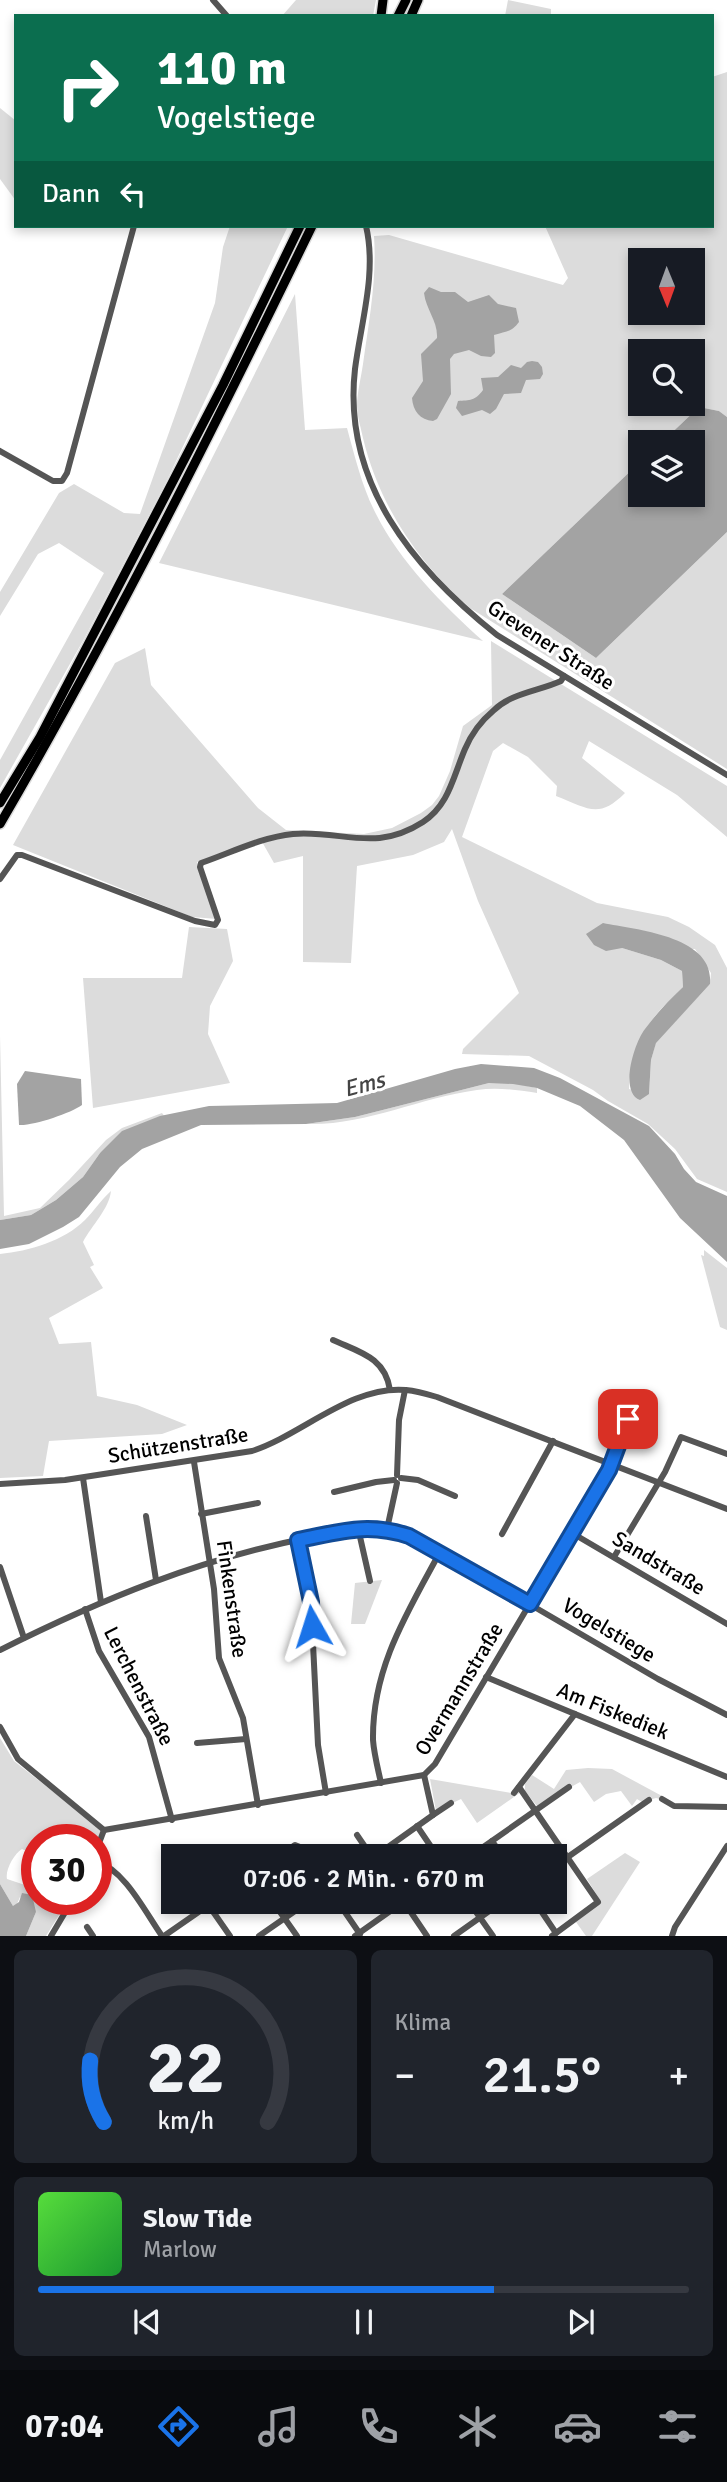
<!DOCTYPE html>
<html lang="de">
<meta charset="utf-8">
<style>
:root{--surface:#171b24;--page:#20242c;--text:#f1f3f6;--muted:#9ea1a6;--line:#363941;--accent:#1a73e8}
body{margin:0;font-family:Signika,sans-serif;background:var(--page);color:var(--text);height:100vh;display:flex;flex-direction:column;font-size:26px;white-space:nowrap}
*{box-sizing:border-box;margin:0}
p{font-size:23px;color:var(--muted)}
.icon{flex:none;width:38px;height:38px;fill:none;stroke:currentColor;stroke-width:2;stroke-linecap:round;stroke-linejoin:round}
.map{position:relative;height:1936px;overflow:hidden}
.sheet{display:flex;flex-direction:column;gap:14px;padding:14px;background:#0d0f14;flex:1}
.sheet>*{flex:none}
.banner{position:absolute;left:14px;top:14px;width:700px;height:214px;border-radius:0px;box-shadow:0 4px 10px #0003;background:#0b6e4f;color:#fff;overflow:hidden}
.needle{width:46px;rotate:179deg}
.buttons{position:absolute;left:628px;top:248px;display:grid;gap:14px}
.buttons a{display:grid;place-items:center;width:77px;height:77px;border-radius:0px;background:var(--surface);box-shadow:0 4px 10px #0003;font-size:35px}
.speed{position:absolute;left:21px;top:1824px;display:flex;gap:14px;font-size:35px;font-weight:700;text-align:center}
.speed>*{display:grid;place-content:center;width:91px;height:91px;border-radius:50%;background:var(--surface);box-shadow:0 4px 10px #0003;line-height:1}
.speed .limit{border:10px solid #d22;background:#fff;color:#111}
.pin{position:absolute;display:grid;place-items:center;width:60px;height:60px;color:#fff;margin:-30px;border-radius:14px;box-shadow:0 4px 10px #0006}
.me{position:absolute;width:77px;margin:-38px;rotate:354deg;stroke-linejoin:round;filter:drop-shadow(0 0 5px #0008)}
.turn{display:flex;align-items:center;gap:24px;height:147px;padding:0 28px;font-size:32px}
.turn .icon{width:91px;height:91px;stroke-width:2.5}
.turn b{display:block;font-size:49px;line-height:60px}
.then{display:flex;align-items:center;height:66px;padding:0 28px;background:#0003;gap:14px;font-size:26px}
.big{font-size:52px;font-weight:600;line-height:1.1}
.sheet .widget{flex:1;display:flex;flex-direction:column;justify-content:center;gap:10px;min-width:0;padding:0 24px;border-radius:10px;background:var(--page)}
.sheet .dial{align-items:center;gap:0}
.dial svg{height:182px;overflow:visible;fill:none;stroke:var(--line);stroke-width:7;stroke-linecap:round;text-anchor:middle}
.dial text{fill:var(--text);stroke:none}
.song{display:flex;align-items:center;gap:21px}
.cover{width:84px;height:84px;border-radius:10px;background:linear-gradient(135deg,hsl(110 70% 55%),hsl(130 70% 35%))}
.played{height:7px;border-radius:4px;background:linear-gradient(90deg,var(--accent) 70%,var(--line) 70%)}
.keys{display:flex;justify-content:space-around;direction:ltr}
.heat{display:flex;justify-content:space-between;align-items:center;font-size:38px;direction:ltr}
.sheet .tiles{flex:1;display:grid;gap:14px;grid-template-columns:1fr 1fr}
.widget:last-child{grid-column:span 2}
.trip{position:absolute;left:161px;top:1844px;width:406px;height:70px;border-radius:0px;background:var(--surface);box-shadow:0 4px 10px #0003;font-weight:600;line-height:70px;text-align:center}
.tab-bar{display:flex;height:112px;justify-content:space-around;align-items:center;background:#090b0e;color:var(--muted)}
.tab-bar .icon{width:49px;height:49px}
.tab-bar .selected{color:var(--accent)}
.tab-bar b{font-size:32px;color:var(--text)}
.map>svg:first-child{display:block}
.green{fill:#dcdcdc;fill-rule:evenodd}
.water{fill:#a3a3a3}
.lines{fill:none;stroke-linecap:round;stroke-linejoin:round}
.highway-casing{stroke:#dbdbdb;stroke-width:12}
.minor{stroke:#555;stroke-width:6}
.highway{stroke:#000;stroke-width:9}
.route-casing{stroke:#114b97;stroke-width:18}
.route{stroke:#1a73e8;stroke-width:12}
.labels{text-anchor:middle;stroke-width:6;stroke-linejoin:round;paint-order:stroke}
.street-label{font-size:21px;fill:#000;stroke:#fff}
.water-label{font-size:23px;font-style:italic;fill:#444;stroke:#fff}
</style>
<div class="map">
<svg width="727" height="1936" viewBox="0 0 727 1936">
<rect width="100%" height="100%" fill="#fff"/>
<g class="green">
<path d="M 296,0 L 376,0 L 373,16 L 282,16 Z"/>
<path d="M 508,0 L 551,9 L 551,16 L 505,16 Z"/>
<path d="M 727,72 L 727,417 L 719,411 L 699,407 L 661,443 L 640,443 L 640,462 L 502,594 L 596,658 L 727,532 L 727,769 L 470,608 C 418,563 379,505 363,438 C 361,428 357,416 357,406 C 357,393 361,378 363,364 C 369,321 377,279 374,236 L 389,235 L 563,285 L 568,278 L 545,226 L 712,226 L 712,77 ZM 640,261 L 693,261 L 693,313 L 640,313 ZM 640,352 L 693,352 L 693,404 L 640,404 Z"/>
<path d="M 0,108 L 16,121 L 16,201 L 0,179 Z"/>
<path d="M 230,226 L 288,226 L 167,480 L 84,639 L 0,788 L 0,760 L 104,573 L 59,543 L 38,554 L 0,616 L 0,592 L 59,493 L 74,484 L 124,513 L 140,514 L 215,303 L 223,247 Z"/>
<path d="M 295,294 L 305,430 L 347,428 C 355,457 362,487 376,514 C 400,562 443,605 483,641 L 159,563 Z"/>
<path d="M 491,641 L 727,786 L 727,837 L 677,795 L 589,741 L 582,758 L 625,793 C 598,820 588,808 556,796 L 557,786 L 528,757 L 503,743 L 493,751 L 462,837 L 597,903 L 668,917 L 689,927 L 715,945 L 727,968 L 727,1192 L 697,1179 L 675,1149 L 648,1124 L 608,1101 L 593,1090 L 529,1056 L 462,1054 L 463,1049 L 519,993 L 478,901 L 452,829 L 444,842 L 413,855 L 357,866 L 351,963 L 303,962 L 303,856 L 274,863 L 261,840 L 197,862 L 217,919 L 192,917 L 13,845 L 115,663 L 145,648 L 151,685 L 258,808 L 286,830 L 364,834 L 392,828 L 421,813 L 432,805 L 439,796 L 450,771 L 463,726 L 492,705 ZM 622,948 L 695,949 L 711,973 L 710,984 L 656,1042 L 651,1060 L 649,1094 L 629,1089 C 632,1040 648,1020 683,987 L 682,971 L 661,960 Z"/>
<path d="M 189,927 L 227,929 L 233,961 L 210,1006 L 208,1034 L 230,1083 L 93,1108 L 83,978 L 182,978 Z"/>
<path d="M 0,1036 L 4,1216 L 40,1208 L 69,1180 L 106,1140 L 122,1128 L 162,1113 L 165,1117 L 100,1153 L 83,1177 L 56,1200 L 31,1215 L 0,1220 Z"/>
<path d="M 489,1083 L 513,1083 L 537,1088 L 537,1093 C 516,1090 497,1087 477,1090 C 418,1098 365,1126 306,1124 L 355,1117 Z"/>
<path d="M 111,1191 C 109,1209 92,1225 83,1242 L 94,1265 L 90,1267 L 103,1288 L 49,1318 L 59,1344 L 91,1342 L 97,1396 L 137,1405 L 187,1425 L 162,1434 L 49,1441 L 43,1476 L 0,1478 L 0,1254 C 29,1251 64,1241 85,1220 C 94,1211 101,1200 111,1191 Z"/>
<path d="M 704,1250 L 727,1268 L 727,1330 L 720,1327 L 701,1255 L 704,1256 Z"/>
<path d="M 382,1580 L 365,1624 L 351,1624 L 355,1583 Z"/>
<path d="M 0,1738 L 14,1761 L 102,1830 L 96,1840 L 37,1839 L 37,1856 L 22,1849 C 14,1854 5,1870 7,1879 L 37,1889 L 37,1899 L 42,1899 L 46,1909 L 69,1899 L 46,1936 L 26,1936 L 36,1912 L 20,1897 L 16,1906 L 13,1906 L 0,1884 Z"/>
<path d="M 588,1768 L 612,1769 L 675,1803 L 656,1798 L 642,1802 L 637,1799 L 632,1806 L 621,1791 L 606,1794 L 594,1802 L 580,1782 L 537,1806 L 525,1791 L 525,1784 L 532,1775 L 554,1789 L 566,1770 Z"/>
<path d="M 430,1779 L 517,1794 L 520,1790 L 521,1792 L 477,1823 L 461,1799 L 436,1811 Z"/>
<path d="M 625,1853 L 640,1862 L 592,1936 L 586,1936 L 576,1922 L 601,1902 L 587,1879 Z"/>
</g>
<g class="water">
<path d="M 429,287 L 441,292 L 455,292 L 468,302 L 489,295 L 498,304 L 516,308 L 519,322 C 511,333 505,331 494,335 L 495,353 L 491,357 L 481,356 L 469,350 L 454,354 L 450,359 L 451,394 L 437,419 L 433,421 C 420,420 413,411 412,398 L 423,381 L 421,354 L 437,338 C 438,321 426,310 424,293 Z"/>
<path d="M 532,361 L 538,362 L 542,367 L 543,374 L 540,379 L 526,380 L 521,393 L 504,394 L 496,409 L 490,414 L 482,410 L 462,416 L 456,408 L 458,401 C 470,400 475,401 483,390 L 481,378 L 498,377 L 511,365 L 521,368 L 527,362 Z"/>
<path d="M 699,407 L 719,411 L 727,417 L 727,532 L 596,658 L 502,594 L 640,462 L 640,495 L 693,495 L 693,443 L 661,443 Z"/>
<path d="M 603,923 C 637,930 715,936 710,984 L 656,1043 L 651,1060 L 649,1094 L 640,1100 C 619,1092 634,1043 645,1029 C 656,1014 669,1000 683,987 L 682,971 L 661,960 L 622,948 L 606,951 L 594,945 L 586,934 Z"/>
<path d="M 481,1064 L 534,1068 L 560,1078 L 649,1126 L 675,1154 L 684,1169 L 696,1182 L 727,1196 L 727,1262 L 680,1218 L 624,1140 L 580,1106 L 537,1088 L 513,1084 L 489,1083 L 355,1117 L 306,1124 L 201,1125 L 142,1149 L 120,1167 L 79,1217 L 63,1227 L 29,1244 L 0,1249 L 0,1220 L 31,1215 L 56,1200 L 83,1177 L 100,1153 L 122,1131 L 160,1116 L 209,1106 L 337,1103 L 455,1069 Z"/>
<path d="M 25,1071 L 81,1079 L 82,1105 C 71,1113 33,1126 19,1125 L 17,1084 Z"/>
<path d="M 0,1884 L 13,1906 L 19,1902 L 22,1893 L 32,1895 L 36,1912 L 26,1936 L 0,1936 Z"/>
</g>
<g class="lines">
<g class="highway-casing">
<g id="highway">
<path d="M 381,16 L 383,0"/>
<path d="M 398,16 L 406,0"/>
<path d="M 411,16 L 418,0"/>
<path d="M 0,803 L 40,737 L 223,385 L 300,226"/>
<path d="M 0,824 C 113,630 214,428 312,226"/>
</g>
</g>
<g class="minor">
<path d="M 213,0 L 227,16"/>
<path d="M 366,226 C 377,273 361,322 355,369 C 342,483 414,569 497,635 L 727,775"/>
<path d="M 0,451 L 53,481 L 62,481 L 67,473 L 134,226"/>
<path d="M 0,879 L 17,855 L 22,855 L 195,921 L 215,925 L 218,920 L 200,867 L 201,863 C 230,853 262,837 293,834 C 343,830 375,853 423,822 C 449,805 453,777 465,749 C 471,735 481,721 493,711 C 511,693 539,691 561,681 L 564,676"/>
<path d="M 333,1340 C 359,1352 385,1357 390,1390"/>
<path d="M 194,1462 L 214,1589 L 219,1658 L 243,1718 L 258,1805"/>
<path d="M 397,1475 L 399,1420 L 405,1390"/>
<path d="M 83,1478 L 101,1602"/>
<path d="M 401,1478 L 418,1480 L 455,1496"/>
<path d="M 0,1484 L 65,1480 L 252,1451 C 302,1435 351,1385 406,1390 C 417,1391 427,1394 437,1397 L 727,1509"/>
<path d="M 334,1492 L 376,1482 L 394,1480"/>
<path d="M 201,1514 L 258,1503"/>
<path d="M 146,1516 L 156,1580"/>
<path d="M 358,1528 L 370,1581"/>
<path d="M 387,1529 L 397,1483"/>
<path d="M 572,1533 L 727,1624"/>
<path d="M 502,1534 L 553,1441"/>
<path d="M 298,1540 L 311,1603 L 318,1745 L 326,1793"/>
<path d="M 614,1557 L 665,1472 L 681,1437 L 727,1454"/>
<path d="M 0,1567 L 24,1638"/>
<path d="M 85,1609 L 99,1651 L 149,1737 L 172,1820"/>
<path d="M 0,1650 C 102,1599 199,1559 312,1537 C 336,1533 361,1525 386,1529 C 405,1532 423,1543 440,1552 L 658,1679 L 727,1715"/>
<path d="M 486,1677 L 727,1777"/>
<path d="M 0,1727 L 18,1759 L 104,1830"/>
<path d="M 197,1743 L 246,1739"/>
<path d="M 381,1783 C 378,1769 374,1754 373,1740 C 372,1668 407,1613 440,1552"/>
<path d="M 519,1787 L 598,1902 L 552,1936"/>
<path d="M 514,1793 L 575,1714"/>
<path d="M 662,1799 L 674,1806 L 727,1807"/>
<path d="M 433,1815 L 451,1803"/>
<path d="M 417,1826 L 438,1857"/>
<path d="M 104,1830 L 424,1775 L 435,1764 L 609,1470 L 628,1419 L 644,1422"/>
<path d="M 357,1835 L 372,1857"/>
<path d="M 492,1841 L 503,1857"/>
<path d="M 96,1851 L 104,1830"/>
<path d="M 278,1857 L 295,1845 L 300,1847 L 306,1857"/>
<path d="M 374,1857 L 433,1815 L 424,1775"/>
<path d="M 469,1857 L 569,1787"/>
<path d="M 96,1861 C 125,1870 145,1912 162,1936"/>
<path d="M 555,1866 L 649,1800"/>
<path d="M 273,1902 L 297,1936"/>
<path d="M 338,1902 L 360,1934"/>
<path d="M 404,1902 L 427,1936"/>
<path d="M 469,1902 L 493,1936"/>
<path d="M 535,1902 L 556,1933"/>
<path d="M 207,1903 L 230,1936"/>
<path d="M 87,1927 L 93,1936"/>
<path d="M 51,1936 L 73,1899"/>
<path d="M 164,1936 L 213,1902"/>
<path d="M 259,1936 L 308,1902"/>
<path d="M 355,1936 L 403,1902"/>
<path d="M 454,1936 L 502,1902"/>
<path d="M 672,1936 L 675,1927 L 727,1846"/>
</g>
<use href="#highway" class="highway"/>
</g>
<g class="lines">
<g class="route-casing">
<path id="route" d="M 312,1626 L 311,1602 L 298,1540 C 340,1532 367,1522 409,1536 L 530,1604 L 609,1470 L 628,1419"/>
</g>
<use href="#route" class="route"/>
</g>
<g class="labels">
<g class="street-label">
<text transform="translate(551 645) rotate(33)" y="7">Grevener Straße</text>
<text transform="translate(178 1445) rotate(-9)" y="7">Schützenstraße</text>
<text transform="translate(659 1563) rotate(31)" y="7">Sandstraße</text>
<text transform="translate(232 1599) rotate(82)" y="7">Finkenstraße</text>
<text transform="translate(609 1630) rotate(31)" y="7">Vogelstiege</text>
<text transform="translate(139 1686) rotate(63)" y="7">Lerchenstraße</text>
<text transform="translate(459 1689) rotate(-59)" y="7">Overmannstraße</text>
<text transform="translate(613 1711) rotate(22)" y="7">Am Fiskediek</text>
</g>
<g class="water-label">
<text transform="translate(364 1084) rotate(-15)" y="8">Ems</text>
</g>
</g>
</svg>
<div class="buttons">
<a><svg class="needle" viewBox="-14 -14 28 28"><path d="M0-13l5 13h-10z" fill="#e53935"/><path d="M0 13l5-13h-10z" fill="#9ea1a6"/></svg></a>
<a><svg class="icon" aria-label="search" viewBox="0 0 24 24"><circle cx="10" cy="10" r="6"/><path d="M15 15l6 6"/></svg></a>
<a><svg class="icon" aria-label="layers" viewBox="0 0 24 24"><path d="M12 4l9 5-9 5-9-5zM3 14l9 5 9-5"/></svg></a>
</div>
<div class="speed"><div class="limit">30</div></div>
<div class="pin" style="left:628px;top:1419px;background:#d93025"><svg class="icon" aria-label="arrive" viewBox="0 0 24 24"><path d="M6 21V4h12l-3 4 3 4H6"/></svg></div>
<svg class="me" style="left:312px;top:1626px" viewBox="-20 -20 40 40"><path d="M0-17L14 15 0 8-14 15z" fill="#1a73e8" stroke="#fff" stroke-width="4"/></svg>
<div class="trip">07:06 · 2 Min. · 670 m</div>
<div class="banner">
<div class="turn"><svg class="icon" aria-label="right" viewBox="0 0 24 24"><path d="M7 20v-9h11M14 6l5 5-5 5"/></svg><div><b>110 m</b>Vogelstiege</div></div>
<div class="then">Dann<svg class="icon" aria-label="left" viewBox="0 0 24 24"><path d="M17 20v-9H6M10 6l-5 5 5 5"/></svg></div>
</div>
</div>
<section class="sheet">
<div class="tiles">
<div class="widget dial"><svg viewBox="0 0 100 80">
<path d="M14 69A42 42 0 1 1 86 69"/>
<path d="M14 69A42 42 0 0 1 8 42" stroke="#1a73e8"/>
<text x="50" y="56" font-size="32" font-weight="700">22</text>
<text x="50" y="72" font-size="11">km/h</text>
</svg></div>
<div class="widget"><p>Klima</p>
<div class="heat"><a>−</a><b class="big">21.5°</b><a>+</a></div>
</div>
<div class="widget">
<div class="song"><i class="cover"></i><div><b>Slow Tide</b><p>Marlow</p></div></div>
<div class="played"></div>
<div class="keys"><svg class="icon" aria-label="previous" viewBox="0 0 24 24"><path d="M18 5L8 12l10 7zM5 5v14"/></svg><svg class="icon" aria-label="pause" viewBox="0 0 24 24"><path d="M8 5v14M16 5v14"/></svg><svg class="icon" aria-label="next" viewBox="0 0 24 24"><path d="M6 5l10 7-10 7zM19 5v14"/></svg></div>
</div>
</div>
</section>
<nav class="tab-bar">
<b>07:04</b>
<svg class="icon selected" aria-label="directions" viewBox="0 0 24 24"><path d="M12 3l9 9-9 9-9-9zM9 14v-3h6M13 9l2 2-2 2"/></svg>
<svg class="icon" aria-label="music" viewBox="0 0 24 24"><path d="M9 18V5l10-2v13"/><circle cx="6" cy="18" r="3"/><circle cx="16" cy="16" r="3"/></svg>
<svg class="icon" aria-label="phone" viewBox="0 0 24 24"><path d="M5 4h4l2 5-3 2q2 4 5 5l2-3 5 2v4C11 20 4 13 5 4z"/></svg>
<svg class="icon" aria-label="climate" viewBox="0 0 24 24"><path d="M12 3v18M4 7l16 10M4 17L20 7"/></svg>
<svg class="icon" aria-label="car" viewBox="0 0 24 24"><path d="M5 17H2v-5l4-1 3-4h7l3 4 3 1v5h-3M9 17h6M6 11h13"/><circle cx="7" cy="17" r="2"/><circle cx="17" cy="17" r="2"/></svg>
<svg class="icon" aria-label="filters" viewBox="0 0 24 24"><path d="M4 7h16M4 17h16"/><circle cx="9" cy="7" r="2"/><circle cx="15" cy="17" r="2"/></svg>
</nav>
